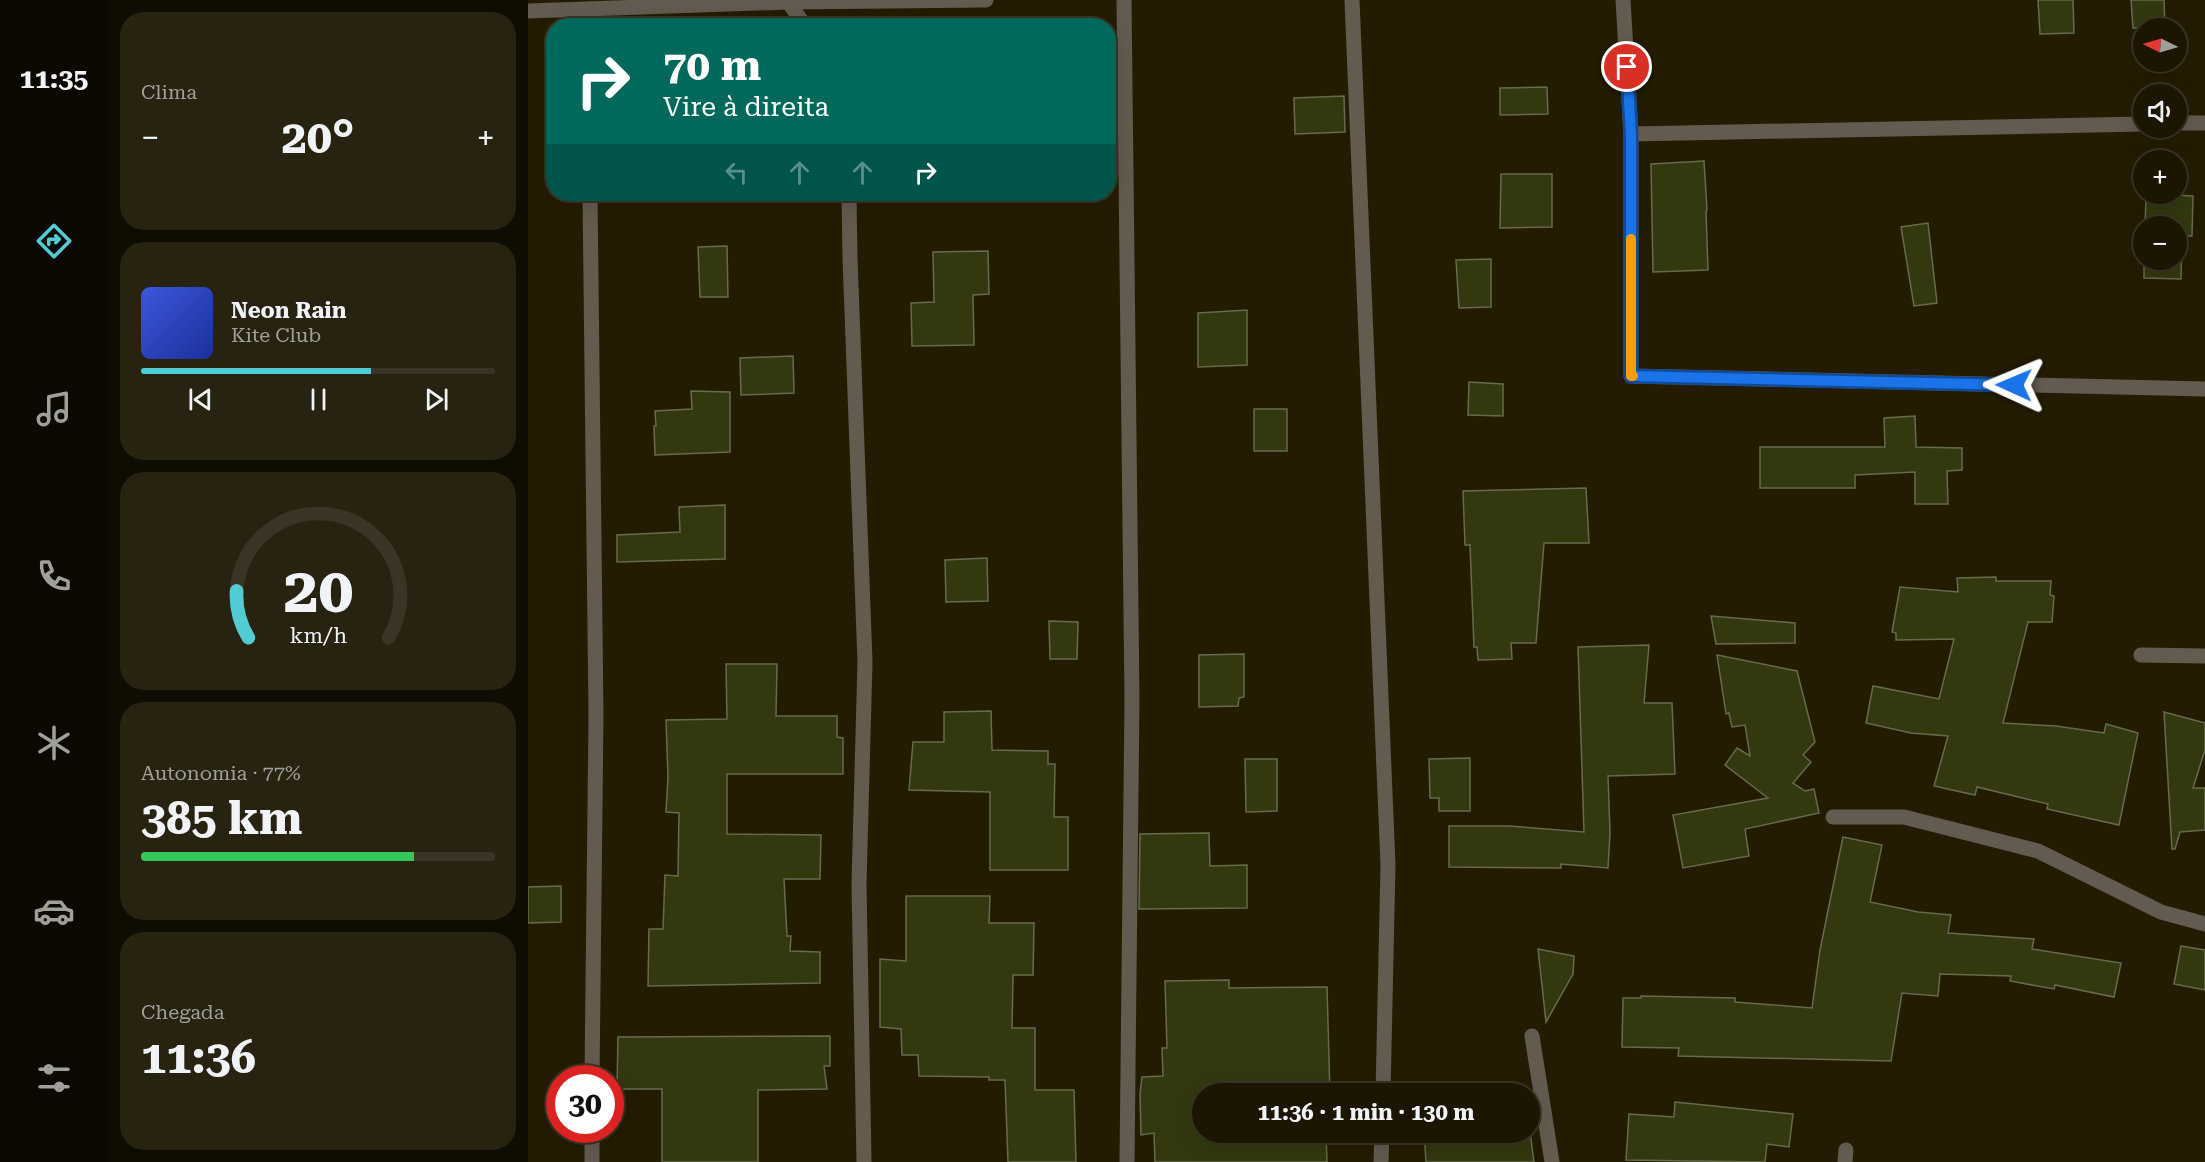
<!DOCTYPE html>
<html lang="pt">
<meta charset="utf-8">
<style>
:root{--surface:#1b1502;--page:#282211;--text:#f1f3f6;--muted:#a09f99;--line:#393424;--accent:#51ccd5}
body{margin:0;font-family:"Roboto Serif",serif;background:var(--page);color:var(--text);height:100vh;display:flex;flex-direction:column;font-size:22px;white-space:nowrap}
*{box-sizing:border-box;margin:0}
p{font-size:20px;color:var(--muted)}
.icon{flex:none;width:33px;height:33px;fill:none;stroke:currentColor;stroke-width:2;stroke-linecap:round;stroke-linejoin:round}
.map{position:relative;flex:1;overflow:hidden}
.sheet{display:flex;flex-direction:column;gap:12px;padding:12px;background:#0f0c01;width:420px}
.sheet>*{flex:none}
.guide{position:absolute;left:18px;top:18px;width:570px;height:183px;border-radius:24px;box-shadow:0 6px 24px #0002,0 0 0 2px var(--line);background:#00695c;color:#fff;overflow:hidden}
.needle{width:39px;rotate:275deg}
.buttons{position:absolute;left:1605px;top:18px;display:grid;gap:12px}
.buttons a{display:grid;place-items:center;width:54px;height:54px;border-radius:50%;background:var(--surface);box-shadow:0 6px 24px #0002,0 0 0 2px var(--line);font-size:30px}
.speed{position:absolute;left:18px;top:1065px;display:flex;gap:12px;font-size:30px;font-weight:700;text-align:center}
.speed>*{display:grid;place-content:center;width:78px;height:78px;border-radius:50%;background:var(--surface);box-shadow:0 6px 24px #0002,0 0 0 2px var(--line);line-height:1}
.speed .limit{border:9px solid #d22;background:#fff;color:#111}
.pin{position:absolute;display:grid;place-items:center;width:51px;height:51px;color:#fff;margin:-26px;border:3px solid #fff;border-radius:50%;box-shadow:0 2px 6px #0007}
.me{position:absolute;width:66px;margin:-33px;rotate:271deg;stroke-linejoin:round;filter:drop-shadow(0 0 4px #0008)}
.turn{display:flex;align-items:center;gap:21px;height:126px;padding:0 18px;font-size:27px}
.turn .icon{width:78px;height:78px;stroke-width:2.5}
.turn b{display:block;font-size:42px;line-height:51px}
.lanes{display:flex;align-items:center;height:57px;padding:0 18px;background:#0003;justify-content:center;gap:30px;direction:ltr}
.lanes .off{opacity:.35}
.big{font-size:45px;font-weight:700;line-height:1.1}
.sheet .widget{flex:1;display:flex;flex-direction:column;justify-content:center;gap:9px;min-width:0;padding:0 21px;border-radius:24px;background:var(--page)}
.sheet .dial{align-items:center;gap:0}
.dial svg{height:156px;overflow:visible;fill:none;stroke:var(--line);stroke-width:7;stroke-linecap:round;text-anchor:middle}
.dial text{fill:var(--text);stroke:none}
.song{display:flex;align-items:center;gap:18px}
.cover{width:72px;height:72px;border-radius:9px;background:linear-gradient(135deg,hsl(230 70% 55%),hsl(230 70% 35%))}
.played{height:6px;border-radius:3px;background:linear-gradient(90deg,var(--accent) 65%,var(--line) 65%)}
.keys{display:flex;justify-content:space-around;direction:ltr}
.heat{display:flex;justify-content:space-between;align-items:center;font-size:33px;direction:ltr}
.charge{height:9px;border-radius:4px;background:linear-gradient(90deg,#34c759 77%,var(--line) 0)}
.trip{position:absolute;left:664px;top:1083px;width:348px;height:60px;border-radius:30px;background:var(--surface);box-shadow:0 6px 24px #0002,0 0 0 2px var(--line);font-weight:700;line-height:60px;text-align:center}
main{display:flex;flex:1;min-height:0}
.dock{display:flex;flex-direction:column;width:108px;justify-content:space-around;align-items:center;background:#0b0801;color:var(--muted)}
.dock .icon{width:42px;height:42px}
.dock .selected{color:var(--accent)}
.dock b{font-size:27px;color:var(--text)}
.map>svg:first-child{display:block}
.building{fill:#33380f;stroke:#666b4e;stroke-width:1.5}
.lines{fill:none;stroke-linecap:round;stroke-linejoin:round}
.minor{stroke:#635b50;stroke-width:15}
.route-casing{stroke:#114b97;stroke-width:15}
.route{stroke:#1a73e8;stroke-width:10}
.slow{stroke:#f59e0b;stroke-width:10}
</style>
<main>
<nav class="dock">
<b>11:35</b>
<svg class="icon selected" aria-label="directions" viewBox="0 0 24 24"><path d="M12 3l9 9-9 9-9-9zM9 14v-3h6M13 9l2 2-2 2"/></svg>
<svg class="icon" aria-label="music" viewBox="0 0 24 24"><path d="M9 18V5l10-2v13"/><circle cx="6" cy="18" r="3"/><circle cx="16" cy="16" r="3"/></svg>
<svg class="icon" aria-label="phone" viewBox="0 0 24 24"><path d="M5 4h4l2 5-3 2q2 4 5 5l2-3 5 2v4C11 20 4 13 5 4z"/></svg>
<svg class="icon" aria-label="climate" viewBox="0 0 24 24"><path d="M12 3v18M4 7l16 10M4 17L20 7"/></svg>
<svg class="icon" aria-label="car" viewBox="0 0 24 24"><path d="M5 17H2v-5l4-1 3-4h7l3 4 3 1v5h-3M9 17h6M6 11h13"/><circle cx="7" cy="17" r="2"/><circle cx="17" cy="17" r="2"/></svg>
<svg class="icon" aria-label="filters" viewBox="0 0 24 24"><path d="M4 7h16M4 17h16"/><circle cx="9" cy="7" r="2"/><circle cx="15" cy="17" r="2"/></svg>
</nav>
<section class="sheet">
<div class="widget"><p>Clima</p>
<div class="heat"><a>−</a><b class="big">20°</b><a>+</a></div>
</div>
<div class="widget">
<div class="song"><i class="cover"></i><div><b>Neon Rain</b><p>Kite Club</p></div></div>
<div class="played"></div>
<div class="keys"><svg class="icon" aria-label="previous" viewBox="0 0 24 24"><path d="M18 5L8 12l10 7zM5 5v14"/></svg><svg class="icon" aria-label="pause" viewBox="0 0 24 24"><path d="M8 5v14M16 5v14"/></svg><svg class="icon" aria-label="next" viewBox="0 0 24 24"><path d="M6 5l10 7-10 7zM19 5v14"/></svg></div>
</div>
<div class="widget dial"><svg viewBox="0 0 100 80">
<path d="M14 69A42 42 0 1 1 86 69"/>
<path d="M14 69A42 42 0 0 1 8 45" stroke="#51ccd5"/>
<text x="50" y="56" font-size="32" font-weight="700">20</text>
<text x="50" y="72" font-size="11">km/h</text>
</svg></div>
<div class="widget"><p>Autonomia · 77%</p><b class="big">385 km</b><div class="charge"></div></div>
<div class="widget"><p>Chegada</p><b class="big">11:36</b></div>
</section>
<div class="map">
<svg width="1677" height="1162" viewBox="0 0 1677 1162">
<rect width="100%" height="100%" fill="#241c02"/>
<g class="building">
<path d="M 1510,0 L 1545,0 L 1546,33 L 1512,34 Z"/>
<path d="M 1603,0 L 1636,0 L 1637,28 L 1605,28 Z"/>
<path d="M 1019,87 L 1020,114 L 972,115 L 972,88 Z"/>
<path d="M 816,96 L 817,132 L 767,134 L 766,98 Z"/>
<path d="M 1176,161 L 1179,210 L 1178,211 L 1180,270 L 1125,272 L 1123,164 Z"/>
<path d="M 973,174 L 1024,174 L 1024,227 L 972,228 Z"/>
<path d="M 1645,195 L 1665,196 L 1664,236 L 1654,236 L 1653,279 L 1616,278 L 1616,260 L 1648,260 L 1648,226 L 1617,226 L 1618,197 Z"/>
<path d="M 1400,223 L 1409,303 L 1386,306 L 1373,227 Z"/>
<path d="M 199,246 L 200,297 L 172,297 L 170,247 Z"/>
<path d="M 460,251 L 461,294 L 445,295 L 446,345 L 384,346 L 383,303 L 406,302 L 405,252 Z"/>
<path d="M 963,259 L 963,307 L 931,308 L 928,260 Z"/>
<path d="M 719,310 L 719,365 L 670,367 L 670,313 Z"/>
<path d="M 265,356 L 266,393 L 213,395 L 212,358 Z"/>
<path d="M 941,382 L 975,384 L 975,416 L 940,415 Z"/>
<path d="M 163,391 L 202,392 L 202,452 L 127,455 L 126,426 L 128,426 L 127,411 L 164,409 Z"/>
<rect x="726" y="409" width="33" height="42"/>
<path d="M 1387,416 L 1388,447 L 1434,448 L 1434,470 L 1419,471 L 1420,504 L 1387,504 L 1387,472 L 1327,475 L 1327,488 L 1232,488 L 1232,447 L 1357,447 L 1356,418 Z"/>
<path d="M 1058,488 L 1061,543 L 1016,543 L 1008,643 L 983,643 L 984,659 L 950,660 L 949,647 L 946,647 L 942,545 L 937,545 L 935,491 Z"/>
<path d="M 197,505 L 197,559 L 89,562 L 89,535 L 152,532 L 151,507 Z"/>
<path d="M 459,558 L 460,601 L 418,602 L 417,560 Z"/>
<path d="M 1468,577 L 1468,581 L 1523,581 L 1522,595 L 1526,596 L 1524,622 L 1500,622 L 1475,723 L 1528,726 L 1576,733 L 1578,724 L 1610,733 L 1591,825 L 1519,809 L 1520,804 L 1449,787 L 1447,795 L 1406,786 L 1420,736 L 1383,733 L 1338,723 L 1345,686 L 1411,699 L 1426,639 L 1368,640 L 1368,633 L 1364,632 L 1372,587 L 1430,592 L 1429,578 Z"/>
<path d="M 1183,616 L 1267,623 L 1267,643 L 1188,644 Z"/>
<path d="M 521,621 L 550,622 L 549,659 L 522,659 Z"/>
<path d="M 1121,645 L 1116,703 L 1144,703 L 1147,774 L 1080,776 L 1082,833 L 1080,868 L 1033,864 L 1033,868 L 921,867 L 921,826 L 981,826 L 1056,832 L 1050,647 Z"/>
<path d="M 716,654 L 716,697 L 711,698 L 710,706 L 671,707 L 671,655 Z"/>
<path d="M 1189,655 L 1269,671 L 1287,742 L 1275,755 L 1283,762 L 1265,783 L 1277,791 L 1286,789 L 1291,813 L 1217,829 L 1221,856 L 1155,868 L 1145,815 L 1240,798 L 1197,765 L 1209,748 L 1222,756 L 1217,725 L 1204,727 L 1201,713 L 1198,714 Z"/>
<path d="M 198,664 L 249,664 L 248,716 L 309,716 L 309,737 L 315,738 L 315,774 L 199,774 L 199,834 L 293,835 L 292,879 L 256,879 L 259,936 L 263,936 L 262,951 L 292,952 L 292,983 L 120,986 L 121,929 L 135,929 L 137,875 L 150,876 L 151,813 L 138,812 L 140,777 L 138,720 L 199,719 Z"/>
<path d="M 463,711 L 464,750 L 520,751 L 520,764 L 527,764 L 526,817 L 540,817 L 540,870 L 462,870 L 462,792 L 381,790 L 385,742 L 416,742 L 416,712 Z"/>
<path d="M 1636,712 L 1677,723 L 1677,750 L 1665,788 L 1677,788 L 1677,830 L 1652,832 L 1647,849 L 1644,849 Z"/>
<path d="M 942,758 L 942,811 L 911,811 L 911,798 L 902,798 L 901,759 Z"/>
<path d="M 717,759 L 749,759 L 749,811 L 718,812 Z"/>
<path d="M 681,833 L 682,866 L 719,865 L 719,908 L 611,909 L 612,834 Z"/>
<path d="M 1315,837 L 1354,845 L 1342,902 L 1390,912 L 1423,915 L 1420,933 L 1506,939 L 1504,949 L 1593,963 L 1586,997 L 1527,985 L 1526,989 L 1482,981 L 1483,976 L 1412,974 L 1410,996 L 1374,993 L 1363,1061 L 1150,1056 L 1151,1048 L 1094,1047 L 1095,998 L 1113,998 L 1113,996 L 1207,998 L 1207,1002 L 1284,1008 L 1292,950 Z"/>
<path d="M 33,886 L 33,922 L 0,923 L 0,887 Z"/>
<path d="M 378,896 L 462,896 L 461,923 L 506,923 L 505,975 L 485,975 L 484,1028 L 507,1028 L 507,1090 L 546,1090 L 548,1162 L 480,1162 L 477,1080 L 461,1080 L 461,1077 L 391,1076 L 390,1055 L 374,1055 L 373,1029 L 352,1027 L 352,959 L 378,961 Z"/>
<path d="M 1653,946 L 1677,950 L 1677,990 L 1646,984 Z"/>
<path d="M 1010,949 L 1046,956 L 1045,974 L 1018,1022 Z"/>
<path d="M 701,980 L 701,988 L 799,987 L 802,1094 L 675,1094 L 675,1132 L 798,1132 L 799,1162 L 627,1162 L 626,1133 L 613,1135 L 612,1094 L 614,1077 L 635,1076 L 634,1048 L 639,1048 L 637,981 Z"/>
<path d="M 302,1036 L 302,1066 L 296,1066 L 299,1089 L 230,1090 L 230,1162 L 134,1162 L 134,1089 L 89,1089 L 90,1037 Z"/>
<path d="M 1147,1102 L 1265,1114 L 1261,1147 L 1239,1144 L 1237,1162 L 1098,1160 L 1101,1114 L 1146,1117 Z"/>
<path d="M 967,1132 L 1002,1132 L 1006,1162 L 898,1162 L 896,1133 Z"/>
</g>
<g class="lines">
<g class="minor">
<path d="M 259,0 L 277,26"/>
<path d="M 596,0 L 604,700 L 599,1162"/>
<path d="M 824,0 L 860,865 L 855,1094"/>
<path d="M 1095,0 L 1103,134 L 1103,376 L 1677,389"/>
<path d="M 60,9 L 60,26"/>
<path d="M 0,11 L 261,2 L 458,0"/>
<path d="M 1648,123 L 1677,123"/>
<path d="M 1103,134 L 1616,124"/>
<path d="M 62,194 L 68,715 L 64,1078"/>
<path d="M 321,194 L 322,258 L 337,662 L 331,884 L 336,1162"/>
<path d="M 1613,655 L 1677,656"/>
<path d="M 1305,817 L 1376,817 L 1510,851 L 1633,912 L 1677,924"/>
<path d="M 1004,1036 L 1024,1162"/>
<path d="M 64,1162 L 64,1130"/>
<path d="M 853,1162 L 854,1132"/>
<path d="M 1317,1162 L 1318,1150"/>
</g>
</g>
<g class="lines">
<g class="route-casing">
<path id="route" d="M 1099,67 L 1103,134 L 1103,376 L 1486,385"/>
</g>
<use href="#route" class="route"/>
<path class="slow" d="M 1103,239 L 1103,376 L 1105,376"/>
</g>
</svg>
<div class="buttons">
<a><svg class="needle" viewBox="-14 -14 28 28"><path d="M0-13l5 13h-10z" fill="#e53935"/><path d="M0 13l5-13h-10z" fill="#a09f99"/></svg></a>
<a><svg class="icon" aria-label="sound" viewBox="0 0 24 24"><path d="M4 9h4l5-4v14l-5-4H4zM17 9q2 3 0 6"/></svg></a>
<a>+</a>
<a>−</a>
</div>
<div class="speed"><div class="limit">30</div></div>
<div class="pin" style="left:1099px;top:67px;background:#d93025"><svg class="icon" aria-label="arrive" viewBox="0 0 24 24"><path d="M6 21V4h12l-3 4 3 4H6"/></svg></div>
<svg class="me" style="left:1486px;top:385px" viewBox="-20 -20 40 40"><path d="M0-17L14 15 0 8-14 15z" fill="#1a73e8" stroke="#fff" stroke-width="4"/></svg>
<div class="trip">11:36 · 1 min · 130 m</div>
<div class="guide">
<div class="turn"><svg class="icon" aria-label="right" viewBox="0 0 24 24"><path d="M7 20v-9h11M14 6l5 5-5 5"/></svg><div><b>70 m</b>Vire à direita</div></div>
<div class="lanes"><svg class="icon off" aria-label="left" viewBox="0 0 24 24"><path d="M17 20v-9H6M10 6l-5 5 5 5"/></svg><svg class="icon off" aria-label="ahead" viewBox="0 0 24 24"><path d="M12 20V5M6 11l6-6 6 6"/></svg><svg class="icon off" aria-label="ahead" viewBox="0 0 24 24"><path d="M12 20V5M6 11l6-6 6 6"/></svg><svg class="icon" aria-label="right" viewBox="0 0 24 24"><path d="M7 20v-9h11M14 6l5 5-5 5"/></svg></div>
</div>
</div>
</main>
